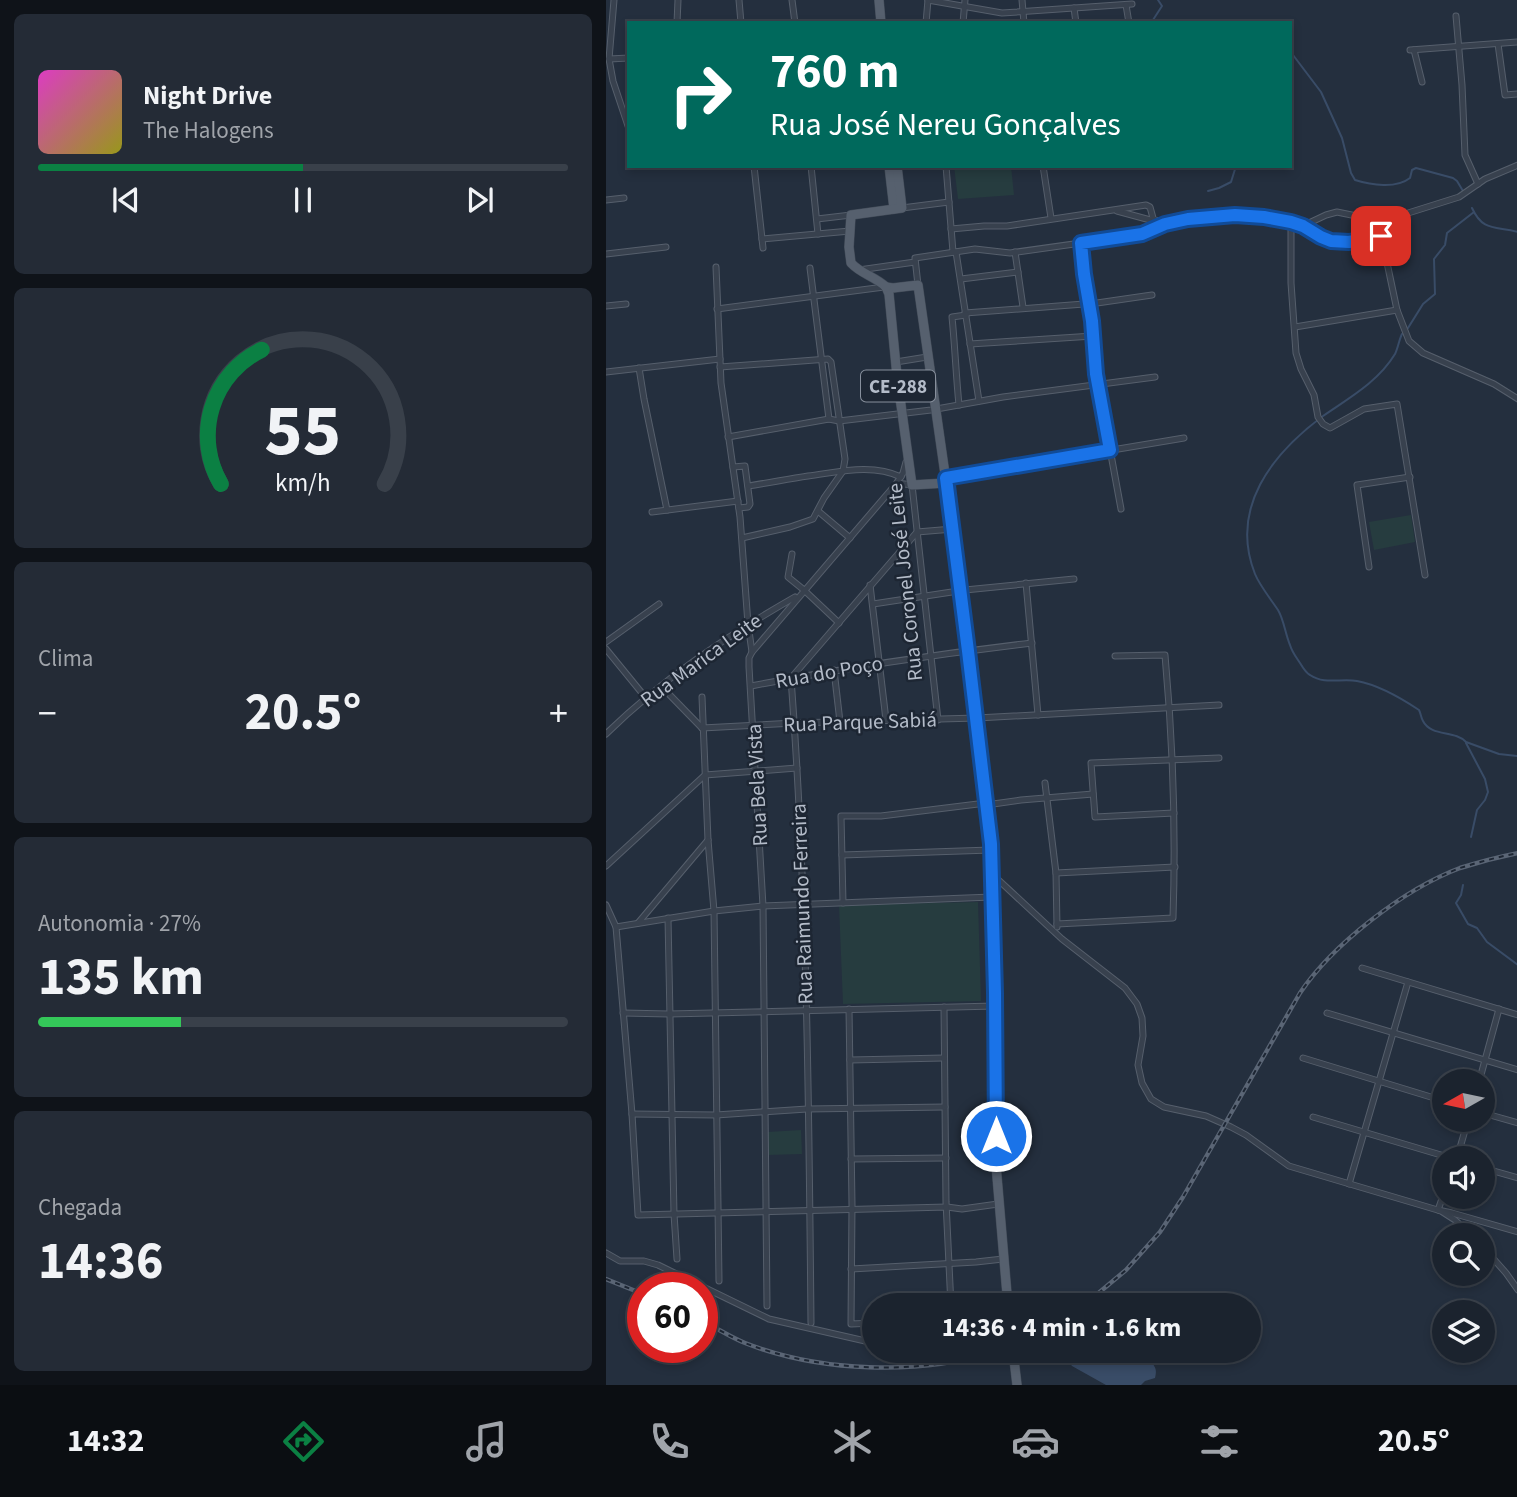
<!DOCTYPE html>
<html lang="pt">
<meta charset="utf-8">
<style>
:root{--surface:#1b232e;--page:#242b36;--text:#f1f3f6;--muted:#a0a4aa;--line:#39404a;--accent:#0b8043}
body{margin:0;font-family:"Source Sans 3",sans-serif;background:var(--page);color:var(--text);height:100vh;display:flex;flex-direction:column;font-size:26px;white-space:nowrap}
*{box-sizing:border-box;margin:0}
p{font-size:23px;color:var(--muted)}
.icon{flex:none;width:38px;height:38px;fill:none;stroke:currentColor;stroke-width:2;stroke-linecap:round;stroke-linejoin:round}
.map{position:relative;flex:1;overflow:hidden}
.panel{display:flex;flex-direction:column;gap:14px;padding:14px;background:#0f1319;width:606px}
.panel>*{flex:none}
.guide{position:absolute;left:21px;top:21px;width:665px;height:147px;border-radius:0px;box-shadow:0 4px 10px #0003,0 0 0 2px var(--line);background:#00695c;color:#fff;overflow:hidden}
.needle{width:46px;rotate:261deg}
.tools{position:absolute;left:826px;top:1069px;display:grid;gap:14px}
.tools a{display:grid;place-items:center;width:63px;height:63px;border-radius:50%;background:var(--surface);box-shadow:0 4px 10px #0003,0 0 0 2px var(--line);font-size:35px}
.speed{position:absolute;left:21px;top:1272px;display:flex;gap:14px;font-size:35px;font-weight:700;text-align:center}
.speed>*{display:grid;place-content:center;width:91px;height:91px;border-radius:50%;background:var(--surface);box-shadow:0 4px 10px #0003,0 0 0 2px var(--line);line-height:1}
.speed .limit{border:10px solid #d22;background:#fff;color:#111}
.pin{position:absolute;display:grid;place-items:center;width:60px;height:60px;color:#fff;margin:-30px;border-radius:14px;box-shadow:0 4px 10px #0006}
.me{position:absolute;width:77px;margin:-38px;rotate:0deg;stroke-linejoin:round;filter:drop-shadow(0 0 5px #0008)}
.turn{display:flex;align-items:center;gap:24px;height:147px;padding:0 28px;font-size:32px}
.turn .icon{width:91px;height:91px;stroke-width:2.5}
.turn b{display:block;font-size:49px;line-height:60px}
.big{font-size:52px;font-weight:700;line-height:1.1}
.panel .tile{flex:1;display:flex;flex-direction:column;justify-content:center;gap:10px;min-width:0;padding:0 24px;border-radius:10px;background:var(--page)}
.panel .dial{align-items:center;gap:0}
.dial svg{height:182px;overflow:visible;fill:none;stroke:var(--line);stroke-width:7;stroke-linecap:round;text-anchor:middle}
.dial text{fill:var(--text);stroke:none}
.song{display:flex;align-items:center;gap:21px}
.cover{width:84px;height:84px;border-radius:10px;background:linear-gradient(135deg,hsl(310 70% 55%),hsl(60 70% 35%))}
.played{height:7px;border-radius:4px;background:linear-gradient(90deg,var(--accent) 50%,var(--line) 50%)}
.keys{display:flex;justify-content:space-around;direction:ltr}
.heat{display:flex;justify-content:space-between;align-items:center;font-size:38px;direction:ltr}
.charge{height:10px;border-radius:5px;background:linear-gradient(90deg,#34c759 27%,var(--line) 0)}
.trip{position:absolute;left:256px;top:1293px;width:399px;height:70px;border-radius:35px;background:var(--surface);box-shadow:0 4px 10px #0003,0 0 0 2px var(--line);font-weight:700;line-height:70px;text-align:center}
.menu{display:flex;height:112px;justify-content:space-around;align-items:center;background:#0b0e12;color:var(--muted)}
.menu .icon{width:49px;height:49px}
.menu .on{color:var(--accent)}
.menu b{font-size:32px;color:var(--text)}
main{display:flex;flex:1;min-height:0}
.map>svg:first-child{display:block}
.green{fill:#263c3f}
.water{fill:#394c67}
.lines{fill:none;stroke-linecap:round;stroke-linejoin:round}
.stream{stroke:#394c67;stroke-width:2}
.minor-casing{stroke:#565f6c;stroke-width:7}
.primary-casing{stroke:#414a57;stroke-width:10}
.minor{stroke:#38414e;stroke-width:5}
.primary{stroke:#56606e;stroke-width:9}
.rail-casing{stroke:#5a6575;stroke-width:4.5}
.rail{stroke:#1d2633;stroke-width:2;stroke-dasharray:5;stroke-linecap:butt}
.route-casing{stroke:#114b97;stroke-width:18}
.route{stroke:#1a73e8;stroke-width:12}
.labels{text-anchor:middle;stroke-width:5;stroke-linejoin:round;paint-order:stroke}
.shield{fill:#1d2633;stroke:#878f9c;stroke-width:2}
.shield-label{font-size:19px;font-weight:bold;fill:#b4bcc9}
.street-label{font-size:21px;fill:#b4bcc9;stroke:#1d2633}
</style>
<main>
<section class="panel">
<div class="tile">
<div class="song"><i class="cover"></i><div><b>Night Drive</b><p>The Halogens</p></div></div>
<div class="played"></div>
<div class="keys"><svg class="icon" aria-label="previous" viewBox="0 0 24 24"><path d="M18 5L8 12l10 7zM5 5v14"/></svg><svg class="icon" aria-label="pause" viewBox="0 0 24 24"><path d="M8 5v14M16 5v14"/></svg><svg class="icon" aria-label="next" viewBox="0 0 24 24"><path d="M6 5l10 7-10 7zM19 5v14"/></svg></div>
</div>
<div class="tile dial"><svg viewBox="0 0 100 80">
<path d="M14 69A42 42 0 1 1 86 69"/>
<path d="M14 69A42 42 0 0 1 32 10" stroke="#0b8043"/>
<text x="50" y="56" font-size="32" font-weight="700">55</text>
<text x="50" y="72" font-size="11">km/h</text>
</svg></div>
<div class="tile"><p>Clima</p>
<div class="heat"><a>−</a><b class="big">20.5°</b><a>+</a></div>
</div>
<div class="tile"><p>Autonomia · 27%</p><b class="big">135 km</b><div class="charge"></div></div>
<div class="tile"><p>Chegada</p><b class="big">14:36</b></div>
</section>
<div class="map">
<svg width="912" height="1385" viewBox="0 0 912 1385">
<rect width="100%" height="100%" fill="#242f3e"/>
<g class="green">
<path d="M 348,166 L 405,166 L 408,195 L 352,199 Z"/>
<path d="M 805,515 L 809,542 L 768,550 L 763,522 Z"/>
<path d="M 372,902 L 375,1001 L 237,1004 L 233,905 Z"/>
<path d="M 195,1130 L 196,1154 L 162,1155 L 161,1132 Z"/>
</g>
<path class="water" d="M 469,1351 C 487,1351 521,1346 533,1361 L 544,1361 C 550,1367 551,1370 549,1378 L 539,1381 L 535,1385 L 500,1385 L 466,1366 L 463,1362 L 463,1358 Z"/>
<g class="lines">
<g class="stream">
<path d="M 545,23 L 556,6 L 552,0"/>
<path d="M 684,51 L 715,92 L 736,138 L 745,173 L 749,180 C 765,185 790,189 804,178 L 806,170 L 810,168 L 847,178 L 851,181 L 857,191"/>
<path d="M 602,191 L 613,188 L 625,182 L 630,166"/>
<path d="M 866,208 C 877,232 889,226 912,232"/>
<path d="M 802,328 L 817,304 L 829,294 L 828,259 L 839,245 L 841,233 L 868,212"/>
<path d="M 796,334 C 793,340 792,348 789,354 C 772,382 743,398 717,416 C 666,454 623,508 649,574 C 654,586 664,598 672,610 C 678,620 679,633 684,645 C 686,652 690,657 694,663 C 697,668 700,673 704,675 C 719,685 735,678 751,681 C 773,685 795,698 813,710 C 815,714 815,718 817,721 C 825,737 849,730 860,742 L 893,754 L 912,756"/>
<path d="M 860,743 L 879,779 L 882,792 L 879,800 L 871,810 L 865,837"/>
<path d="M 857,885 L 855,895 L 850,903 L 862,924 L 871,928 L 881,942 L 912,965"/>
</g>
<g class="minor-casing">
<g id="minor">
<path d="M 8,0 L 3,59 L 7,81 L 23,129"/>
<path d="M 133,0 L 135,23"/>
<path d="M 186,0 L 189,23"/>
<path d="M 322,0 L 396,13 L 526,4"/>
<path d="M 416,0 L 418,23"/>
<path d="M 520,5 L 523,23"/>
<path d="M 468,8 L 470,23"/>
<path d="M 850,16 L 856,85 L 859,155 L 872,184"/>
<path d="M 71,23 L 72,0"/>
<path d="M 320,23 L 322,0"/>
<path d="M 357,23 L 359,0"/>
<path d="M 892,44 L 899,95 L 912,94"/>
<path d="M 804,50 L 912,42"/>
<path d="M 808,50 L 816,82"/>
<path d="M 3,59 L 23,58"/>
<path d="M 148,166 L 157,248"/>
<path d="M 205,166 L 212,234"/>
<path d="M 340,166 L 347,252"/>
<path d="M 437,166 L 445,218"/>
<path d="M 0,200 L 18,198"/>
<path d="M 296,208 L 343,202"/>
<path d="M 511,211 L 548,221"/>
<path d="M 211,219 L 245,215"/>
<path d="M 685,222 L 685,283 L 690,353 L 695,369 L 708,395 L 712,417 L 717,424 L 724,428 L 758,409 L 791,404 L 819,575"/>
<path d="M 695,224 L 703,223 L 720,215 L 731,212 L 765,219 L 781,218 L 799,214 L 853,197 L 879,179 L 912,165"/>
<path d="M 345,229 L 378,226 L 401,226 L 540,205 L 544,207 L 547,218 L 557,225 L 593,218 L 643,215 L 665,218 L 688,223 L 715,237 L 725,241 L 749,241 L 776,236 L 780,242 L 780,258 L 791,310 L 803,341 L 817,353 L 888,384 L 912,399"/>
<path d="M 156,239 L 244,231"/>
<path d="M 475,243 L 479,278 L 486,321 L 492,384 L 515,509"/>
<path d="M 350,252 L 373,401"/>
<path d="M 409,252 L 417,307"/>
<path d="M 0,254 L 60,247"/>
<path d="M 110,267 L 115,383 L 134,517 L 142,624 L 146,652 L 143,658 L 143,667 L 157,906 L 161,1306"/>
<path d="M 204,268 L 223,419"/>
<path d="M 253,270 L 309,262"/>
<path d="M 355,279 L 412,272"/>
<path d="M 312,285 L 309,258 L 369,249 L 404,253 L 532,235 L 541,233 L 557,225"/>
<path d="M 0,306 L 20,304"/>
<path d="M 111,309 L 278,287"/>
<path d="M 359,313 L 491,303 L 546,295"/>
<path d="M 689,327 L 791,310"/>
<path d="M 364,344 L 487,336"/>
<path d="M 290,362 L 321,357"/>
<path d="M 114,367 L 222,359 L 225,362 L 239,459 L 237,471 L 218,498 L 207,519 L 184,527 L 136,538"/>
<path d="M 33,368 L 38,399 L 61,510"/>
<path d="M 0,372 L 114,359"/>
<path d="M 353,405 C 350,375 349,347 346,317 L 360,315"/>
<path d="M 122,437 L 223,419 L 233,421 L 325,410 L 397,397 L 549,377"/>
<path d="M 127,467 L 139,466 L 144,504 L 142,507 L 133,508"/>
<path d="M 339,478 L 578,438"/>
<path d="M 291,483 L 306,485 L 332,720"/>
<path d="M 142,486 C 162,483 182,479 202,476 C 233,472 266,463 295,477"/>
<path d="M 212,511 L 244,538"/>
<path d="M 46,512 L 132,501"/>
<path d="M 186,554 L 182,577 L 198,590 L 233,623"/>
<path d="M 763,567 L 751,485 L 804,477"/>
<path d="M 420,583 L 432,715"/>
<path d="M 264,585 L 280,720"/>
<path d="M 267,604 L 359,590 L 468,579"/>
<path d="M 0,642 L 53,604"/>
<path d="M 0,649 L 40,698"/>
<path d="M 146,652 L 290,484 L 297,473 L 300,462"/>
<path d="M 228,670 L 234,722"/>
<path d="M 55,686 L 96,728"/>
<path d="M 145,686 C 238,668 331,654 426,643"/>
<path d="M 96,697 L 102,840 L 108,911 L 113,1281"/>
<path d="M 96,728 L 188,723 L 371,718 L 613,705"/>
<path d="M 0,734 C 56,679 121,636 189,597"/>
<path d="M 439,783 L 450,873 L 451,927"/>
<path d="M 380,805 L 415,800 L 487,794"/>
<path d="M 568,813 L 489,817 L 485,763 L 613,758"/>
<path d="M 236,855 L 385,850"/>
<path d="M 0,866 L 99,775 L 191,768"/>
<path d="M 450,873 L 569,867"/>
<path d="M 386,874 L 456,939 L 519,988 L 531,1004 L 536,1018 L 537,1036 L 532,1065 L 536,1083 L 545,1099 L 558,1107 L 600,1116 L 625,1127 L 640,1135 L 683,1166 L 835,1211 L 849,1220 L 866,1236"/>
<path d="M 237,903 L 235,816 L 275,816 L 380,803"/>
<path d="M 0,905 L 10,927 L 26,1114 L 32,1215 L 341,1207 L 356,1209 L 392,1204"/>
<path d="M 62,918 L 68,1214 L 71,1259"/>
<path d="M 32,923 L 102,840"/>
<path d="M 451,924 L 567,918 C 570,830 567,743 559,655 L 509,656"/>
<path d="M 10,927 L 108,911 L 157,906 L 386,897"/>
<path d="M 756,968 L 912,1015"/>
<path d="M 338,1007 L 340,1202 L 345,1306"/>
<path d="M 243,1009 L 246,1205 L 245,1324 L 268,1323"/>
<path d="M 17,1013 L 63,1014 L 389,1006"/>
<path d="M 721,1013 L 912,1070"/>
<path d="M 697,1058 L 838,1101"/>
<path d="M 244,1060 L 338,1058"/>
<path d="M 873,1082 L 893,1009"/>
<path d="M 877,1113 L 912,1123"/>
<path d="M 26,1114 L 110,1115 L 201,1109 L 339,1107"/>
<path d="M 707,1117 L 845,1158"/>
<path d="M 851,1158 L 862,1120"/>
<path d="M 245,1159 L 340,1158"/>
<path d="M 877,1168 L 912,1178"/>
<path d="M 743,1184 L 802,982"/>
<path d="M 838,1193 L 832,1210 L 846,1213 L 912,1232"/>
<path d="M 877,1247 L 900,1273 L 912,1290"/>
<path d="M 0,1253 L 14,1261 L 38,1261 L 52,1265 L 163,1319 L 268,1343"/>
<path d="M 245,1269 L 370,1262 L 397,1259"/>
<path d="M 205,1323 C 203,1108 201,893 185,678 L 311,532 L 347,529"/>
<path d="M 282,1351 L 287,1356"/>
</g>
</g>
<g class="primary-casing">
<g id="primary">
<path d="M 273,0 L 275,23"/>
<path d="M 283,166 L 288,209"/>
<path d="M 280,287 L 287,288 L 312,285 L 351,558 L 385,844 L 389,993 L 390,1165 L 402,1306"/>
<path d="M 280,287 L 283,294 L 291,376 L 306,485 L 340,483"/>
<path d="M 280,287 C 270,277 255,274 245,263 L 243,247 L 245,215 L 296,208 L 291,166"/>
<path d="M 407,1351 L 411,1385"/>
</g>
</g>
<use href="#minor" class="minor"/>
<use href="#primary" class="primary"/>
<g class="rail-casing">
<g id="rail">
<path d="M 0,1279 L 37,1294"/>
<path d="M 477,1306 L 520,1270 L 554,1232 L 577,1197 L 694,993 C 727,944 798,889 854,868 C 873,862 892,857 912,853"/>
<path d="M 96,1321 C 111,1328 124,1337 139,1343 C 213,1372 313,1376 389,1351"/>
</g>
</g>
<use href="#rail" class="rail"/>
</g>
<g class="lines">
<g class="route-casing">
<path id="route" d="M 390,1136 L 389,993 L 385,844 L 362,651 L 340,478 L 504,450 L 490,374 L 486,321 L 478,274 L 475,243 L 536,234 L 559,224 L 582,219 L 629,215 L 658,217 L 685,222 L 697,226 L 715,237 L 725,241 L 743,242 L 775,236"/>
</g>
<use href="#route" class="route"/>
</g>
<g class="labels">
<rect class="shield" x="255" y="370.5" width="74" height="31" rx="5"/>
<g class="shield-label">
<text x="292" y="393">CE-288</text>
</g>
<g class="street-label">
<text transform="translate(299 582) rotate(-96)" y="7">Rua Coronel José Leite</text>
<text transform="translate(95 660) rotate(-36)" y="7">Rua Marica Leite</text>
<text transform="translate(223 672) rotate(-10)" y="7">Rua do Poço</text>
<text transform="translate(254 722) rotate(-2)" y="7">Rua Parque Sabiá</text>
<text transform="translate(151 785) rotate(-93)" y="7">Rua Bela Vista</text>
<text transform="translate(196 904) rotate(-92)" y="7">Rua Raimundo Ferreira</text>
</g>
</g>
</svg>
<div class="tools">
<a><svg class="needle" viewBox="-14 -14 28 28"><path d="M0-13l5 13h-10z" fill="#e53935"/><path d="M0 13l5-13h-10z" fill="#a0a4aa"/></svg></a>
<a><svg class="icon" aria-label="sound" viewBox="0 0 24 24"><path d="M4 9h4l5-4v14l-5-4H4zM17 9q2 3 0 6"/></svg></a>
<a><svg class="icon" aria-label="search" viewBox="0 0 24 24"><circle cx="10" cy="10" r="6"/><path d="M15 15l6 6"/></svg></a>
<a><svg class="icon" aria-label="layers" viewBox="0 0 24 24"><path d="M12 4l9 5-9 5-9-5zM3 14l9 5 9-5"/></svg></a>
</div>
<div class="speed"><div class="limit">60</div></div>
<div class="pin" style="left:775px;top:236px;background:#d93025"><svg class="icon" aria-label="arrive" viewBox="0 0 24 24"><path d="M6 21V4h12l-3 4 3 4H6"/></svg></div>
<svg class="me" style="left:390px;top:1136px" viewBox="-20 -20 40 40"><circle r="17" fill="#1a73e8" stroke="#fff" stroke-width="3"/><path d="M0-11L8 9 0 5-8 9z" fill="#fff"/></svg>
<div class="trip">14:36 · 4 min · 1.6 km</div>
<div class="guide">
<div class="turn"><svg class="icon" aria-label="right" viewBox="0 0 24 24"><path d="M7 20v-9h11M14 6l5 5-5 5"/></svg><div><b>760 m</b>Rua José Nereu Gonçalves</div></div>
</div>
</div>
</main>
<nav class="menu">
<b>14:32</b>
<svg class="icon on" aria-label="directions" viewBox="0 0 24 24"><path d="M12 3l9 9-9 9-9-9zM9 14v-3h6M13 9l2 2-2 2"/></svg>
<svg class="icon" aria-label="music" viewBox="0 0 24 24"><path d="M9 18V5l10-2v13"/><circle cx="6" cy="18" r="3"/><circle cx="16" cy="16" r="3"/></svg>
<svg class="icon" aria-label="phone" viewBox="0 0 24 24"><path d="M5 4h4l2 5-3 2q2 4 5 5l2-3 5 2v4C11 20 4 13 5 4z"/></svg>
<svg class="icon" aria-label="climate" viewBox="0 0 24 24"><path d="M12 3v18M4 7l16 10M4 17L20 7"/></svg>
<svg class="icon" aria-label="car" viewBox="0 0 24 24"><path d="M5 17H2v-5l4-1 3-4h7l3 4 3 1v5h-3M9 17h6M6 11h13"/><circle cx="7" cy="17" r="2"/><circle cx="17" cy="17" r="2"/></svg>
<svg class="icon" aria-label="filters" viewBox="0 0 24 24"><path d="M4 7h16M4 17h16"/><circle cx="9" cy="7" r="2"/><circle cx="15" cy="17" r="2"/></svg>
<b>20.5°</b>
</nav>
